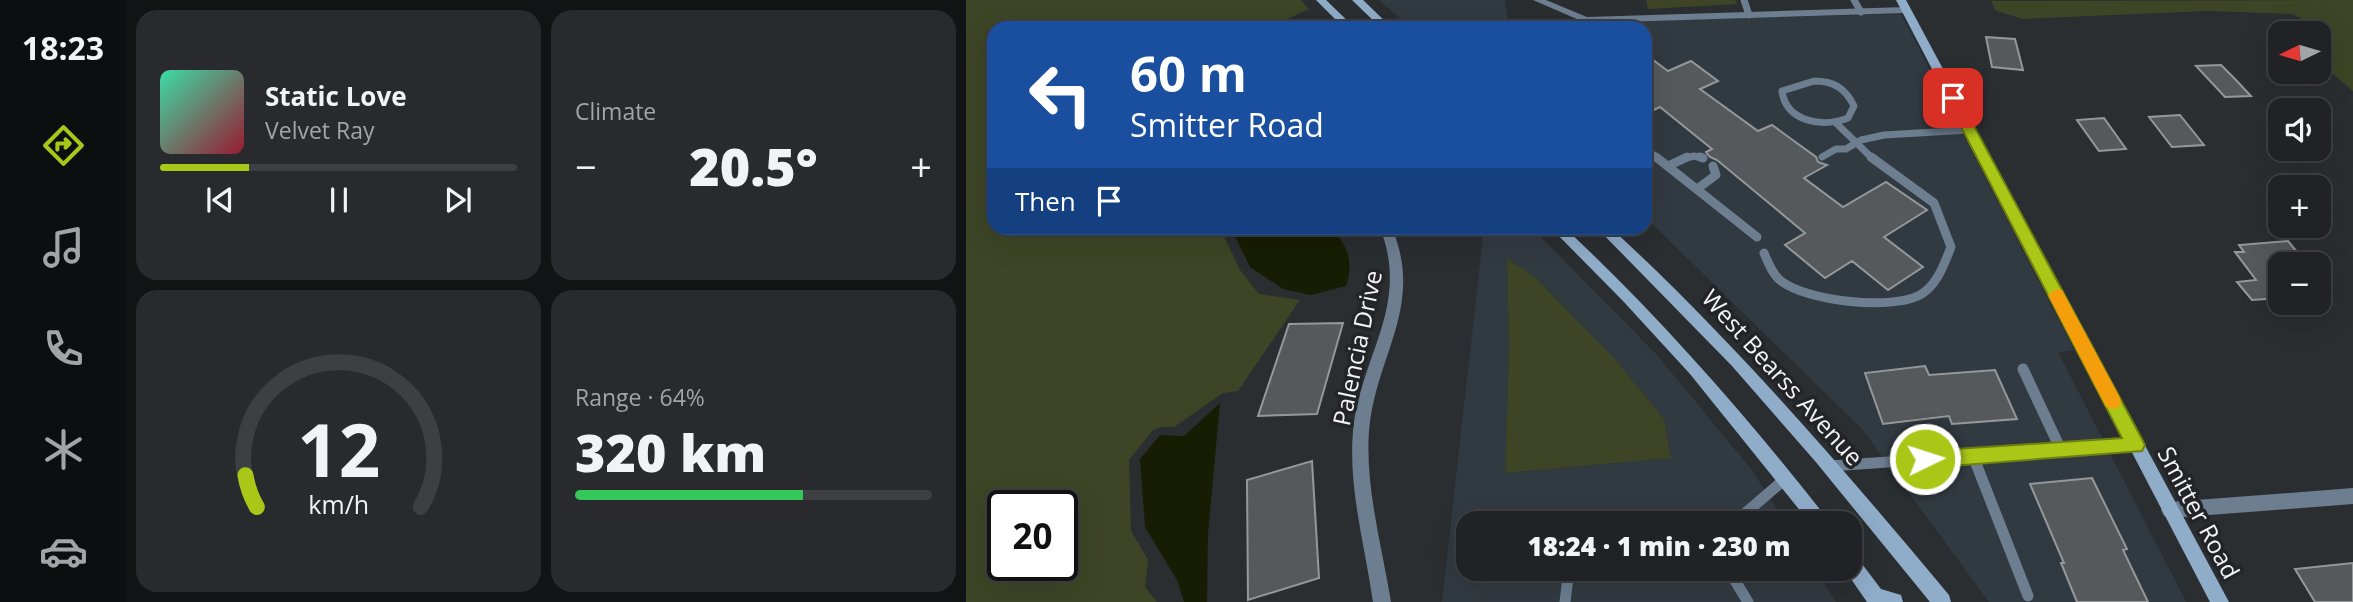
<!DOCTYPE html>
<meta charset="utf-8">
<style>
:root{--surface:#202225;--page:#282a2d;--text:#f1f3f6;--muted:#a2a4a7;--line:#3d3f42;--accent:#aac718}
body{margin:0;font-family:"Open Sans",sans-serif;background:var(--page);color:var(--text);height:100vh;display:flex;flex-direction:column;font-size:26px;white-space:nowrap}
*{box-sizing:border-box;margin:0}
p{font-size:23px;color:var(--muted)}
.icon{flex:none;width:38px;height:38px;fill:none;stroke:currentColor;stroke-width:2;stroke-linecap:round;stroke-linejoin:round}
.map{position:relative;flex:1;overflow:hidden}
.drawer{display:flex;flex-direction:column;gap:10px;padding:10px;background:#121314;width:840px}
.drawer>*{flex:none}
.top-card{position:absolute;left:21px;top:21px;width:665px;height:214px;border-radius:21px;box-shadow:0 7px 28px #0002,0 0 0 2px var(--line);background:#1a4fa0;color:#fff;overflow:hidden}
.needle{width:46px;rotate:265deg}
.fabs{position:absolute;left:1302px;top:21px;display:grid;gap:14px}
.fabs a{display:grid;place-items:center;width:63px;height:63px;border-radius:14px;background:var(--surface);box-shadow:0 7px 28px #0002,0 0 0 2px var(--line);font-size:35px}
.speed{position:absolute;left:21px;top:490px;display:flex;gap:14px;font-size:35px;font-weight:700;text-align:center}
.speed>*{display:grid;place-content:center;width:91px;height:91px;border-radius:50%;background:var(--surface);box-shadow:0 7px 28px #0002,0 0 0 2px var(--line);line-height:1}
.speed .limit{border:4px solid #111;border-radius:10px;background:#fff;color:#111}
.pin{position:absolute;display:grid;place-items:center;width:60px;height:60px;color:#fff;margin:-30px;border-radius:14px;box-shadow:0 4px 10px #0006}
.me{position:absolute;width:77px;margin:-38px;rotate:86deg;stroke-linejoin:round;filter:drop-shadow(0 0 5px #0008)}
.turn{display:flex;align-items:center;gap:24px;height:147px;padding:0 28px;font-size:32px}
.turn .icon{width:91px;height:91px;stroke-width:2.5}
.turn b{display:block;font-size:49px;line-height:60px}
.then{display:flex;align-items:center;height:66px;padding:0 28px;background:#0003;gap:14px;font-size:26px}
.big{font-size:52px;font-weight:800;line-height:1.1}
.drawer .card{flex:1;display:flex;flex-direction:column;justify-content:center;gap:10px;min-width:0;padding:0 24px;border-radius:21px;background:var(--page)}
.drawer .dial{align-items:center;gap:0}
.dial svg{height:182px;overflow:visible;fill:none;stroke:var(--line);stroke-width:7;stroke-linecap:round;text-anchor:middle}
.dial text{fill:var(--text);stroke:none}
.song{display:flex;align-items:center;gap:21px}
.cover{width:84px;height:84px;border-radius:10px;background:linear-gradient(135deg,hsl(160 70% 55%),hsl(350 70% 35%))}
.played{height:7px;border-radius:4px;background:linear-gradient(90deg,var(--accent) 25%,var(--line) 25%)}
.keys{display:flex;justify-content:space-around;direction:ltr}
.heat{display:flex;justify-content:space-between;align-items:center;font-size:38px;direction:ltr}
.charge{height:10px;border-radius:5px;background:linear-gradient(90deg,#34c759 64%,var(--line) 0)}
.drawer .tiles{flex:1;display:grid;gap:10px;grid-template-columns:repeat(2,1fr)}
.trip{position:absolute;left:490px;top:511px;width:406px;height:70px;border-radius:21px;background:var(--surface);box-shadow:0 7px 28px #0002,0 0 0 2px var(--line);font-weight:800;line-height:70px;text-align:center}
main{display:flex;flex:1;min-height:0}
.tab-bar{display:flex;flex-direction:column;width:126px;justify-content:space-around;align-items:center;background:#0d0e0f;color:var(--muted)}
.tab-bar .icon{width:49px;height:49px}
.tab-bar .selected{color:var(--accent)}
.tab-bar b{font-size:32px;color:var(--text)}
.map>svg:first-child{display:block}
.built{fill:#323a41;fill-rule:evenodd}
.green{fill:#3d4526;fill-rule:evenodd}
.water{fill:#171d02}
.building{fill:#56595c;stroke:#95989b;stroke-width:2}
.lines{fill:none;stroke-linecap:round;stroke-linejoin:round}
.lane-far2{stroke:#6c7e90;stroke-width:7}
.lane-far1{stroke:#6c7e90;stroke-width:9}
.lane{stroke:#6c7e90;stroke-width:11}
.street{fill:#6c7e90;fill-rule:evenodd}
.secondary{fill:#8facc9;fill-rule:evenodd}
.route{fill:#aac718;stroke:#6e8110;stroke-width:2}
.slow{fill:#f59e0b}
.labels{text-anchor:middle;stroke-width:7;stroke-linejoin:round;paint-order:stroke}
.street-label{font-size:24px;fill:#f2f4f5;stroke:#222427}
</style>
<main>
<nav class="tab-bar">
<b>18:23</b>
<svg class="icon selected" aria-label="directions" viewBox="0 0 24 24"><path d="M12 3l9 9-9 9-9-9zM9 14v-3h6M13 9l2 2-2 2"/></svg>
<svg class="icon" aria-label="music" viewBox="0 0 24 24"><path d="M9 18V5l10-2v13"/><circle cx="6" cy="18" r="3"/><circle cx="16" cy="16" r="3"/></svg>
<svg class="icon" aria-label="phone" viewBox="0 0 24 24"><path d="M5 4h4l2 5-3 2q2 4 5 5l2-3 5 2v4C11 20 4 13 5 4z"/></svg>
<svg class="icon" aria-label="climate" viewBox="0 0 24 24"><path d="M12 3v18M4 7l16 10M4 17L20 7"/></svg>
<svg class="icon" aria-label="car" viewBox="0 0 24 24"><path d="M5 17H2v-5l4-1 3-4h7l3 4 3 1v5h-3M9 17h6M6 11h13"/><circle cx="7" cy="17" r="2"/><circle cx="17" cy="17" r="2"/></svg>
</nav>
<section class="drawer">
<div class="tiles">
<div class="card">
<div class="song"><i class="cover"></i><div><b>Static Love</b><p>Velvet Ray</p></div></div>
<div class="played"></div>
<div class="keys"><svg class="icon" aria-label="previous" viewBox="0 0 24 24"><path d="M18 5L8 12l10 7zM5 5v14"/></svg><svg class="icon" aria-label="pause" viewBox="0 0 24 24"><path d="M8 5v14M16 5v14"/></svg><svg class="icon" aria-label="next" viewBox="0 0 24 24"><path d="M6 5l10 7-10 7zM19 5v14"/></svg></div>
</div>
<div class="card"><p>Climate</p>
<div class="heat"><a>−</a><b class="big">20.5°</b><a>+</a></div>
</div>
<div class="card dial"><svg viewBox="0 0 100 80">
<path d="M14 69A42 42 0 1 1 86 69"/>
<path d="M14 69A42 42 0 0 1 9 55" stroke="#aac718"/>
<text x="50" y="56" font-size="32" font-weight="700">12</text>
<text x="50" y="72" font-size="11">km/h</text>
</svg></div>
<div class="card"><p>Range · 64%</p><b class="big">320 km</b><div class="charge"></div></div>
</div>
</section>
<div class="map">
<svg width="1387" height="602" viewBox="0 0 1387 602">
<rect width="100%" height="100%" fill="#2b2e31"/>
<g class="built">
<path d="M 413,0 L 539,0 L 542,24 L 935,14 L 1108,350 L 1092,352 L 1220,602 L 1023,602 L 896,429 L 679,217 L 679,28 L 445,28 Z"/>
<path d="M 518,228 L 566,228 L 691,355 L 785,469 L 820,523 L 502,523 L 502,569 L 849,569 L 870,602 L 476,602 ZM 541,258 L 569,277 L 650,360 L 698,419 L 705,458 L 539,473 L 543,348 Z"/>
</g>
<g class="green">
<path d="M 0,0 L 335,0 L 343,9 L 302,28 L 28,28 L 28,228 L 254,228 L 274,270 L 293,294 L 334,300 L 272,391 L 257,393 L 208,427 L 195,427 L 187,430 L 163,460 L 165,531 L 182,560 L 179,587 L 191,602 L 0,602 ZM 37,506 L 96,506 L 96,565 L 37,565 Z"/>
<path d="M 680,0 L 769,0 L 771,4 L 682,9 Z"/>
<path d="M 1387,0 L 1387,91 L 1353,62 L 1353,33 L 1337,33 L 1338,20 L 1326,14 L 1241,11 L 1056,19 L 1029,10 L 1025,1 Z"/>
<path d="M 541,258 L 569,277 L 650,360 L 698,419 L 705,458 L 539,473 L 543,348 Z"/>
</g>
<g class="water">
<path d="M 265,228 L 365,228 C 382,246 388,261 380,286 L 345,295 L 317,289 L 284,267 Z"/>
<path d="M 254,403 L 242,534 L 241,602 L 218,602 L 211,580 L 179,527 L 174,459 L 194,435 L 218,436 Z"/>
</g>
<g class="building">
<path d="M 1020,37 L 1049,39 L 1057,70 L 1026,67 Z"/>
<path d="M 679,54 L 702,71 L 725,61 L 752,81 L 734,89 L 792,131 L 806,125 L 850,157 L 852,162 L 861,165 L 838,178 L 877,207 L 920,182 L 961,210 L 918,237 L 957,267 L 922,290 L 886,261 L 859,278 L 819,245 L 839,233 L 751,160 L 744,157 L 740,152 L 746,149 L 694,107 L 679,114 Z"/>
<path d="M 1255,65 L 1269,79 L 1285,96 L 1259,97 L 1230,66 Z"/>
<path d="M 1214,115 L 1238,145 L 1206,147 L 1183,117 Z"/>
<path d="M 1138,118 L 1160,149 L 1133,151 L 1111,120 Z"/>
<path d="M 1322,241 L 1341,264 L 1314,264 L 1314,298 L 1286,300 L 1271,282 L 1290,280 L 1269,252 L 1278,252 L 1273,245 Z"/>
<path d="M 377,323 L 351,414 L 292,416 L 323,324 Z"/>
<path d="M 959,366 L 963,375 L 1029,370 L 1051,419 L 986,424 L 983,416 L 917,424 L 899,373 Z"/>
<path d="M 346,461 L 353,578 L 282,600 L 281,480 Z"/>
<path d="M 1126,478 L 1161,549 L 1157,550 L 1182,602 L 1111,602 L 1095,563 L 1098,563 L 1064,484 Z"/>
<path d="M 1387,563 L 1387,602 L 1349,602 L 1329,569 Z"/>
</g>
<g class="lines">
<g class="lane-far2">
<path d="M 778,0 L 783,15"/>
<path d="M 888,0 L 895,12"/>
<path d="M 848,81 C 868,81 879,88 888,106 L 882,118 C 857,128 820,122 816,91 Z"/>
<path d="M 870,123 L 907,159"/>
<path d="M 679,148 L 692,159"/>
<path d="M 856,157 L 870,149 L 880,149 L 895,140 L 918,135 L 1004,130"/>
<path d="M 716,159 L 728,156 L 737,158"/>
</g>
<g class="lane-far1">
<path d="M 690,157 L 791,237"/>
<path d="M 734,157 L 737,158"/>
<path d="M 702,166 L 721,157"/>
<path d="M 731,189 L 750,175 L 747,166"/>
<path d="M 798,253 C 802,262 806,274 815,281 C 841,301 922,310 952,296 C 971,287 978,264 985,247 L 968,203 L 905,157"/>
</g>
<g class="lane">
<path d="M 1057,369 L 1095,450"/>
<path d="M 1007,456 L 1062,596"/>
<path d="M 864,466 L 1170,445"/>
<path d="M 768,523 L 820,478"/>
<path d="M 762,569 L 782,602"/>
<path d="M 599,602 L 603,569"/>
</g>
<g class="street">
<path d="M 567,0 L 580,0 L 621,17 L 940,7 L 945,10 L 940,13 L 620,23 Z"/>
<path d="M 414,228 L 426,228 C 459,307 409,356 403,431 C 399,488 416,546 425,602 L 407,602 C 399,546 382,488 387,431 C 394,356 445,306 414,228 Z"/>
<path d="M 1387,488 L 1387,504 L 1204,518 L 1198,516 L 1195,510 L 1198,504 L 1204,502 Z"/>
</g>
<g class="secondary">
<path d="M 350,0 L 360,0 L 389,28 L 378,28 Z"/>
<path d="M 386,0 L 397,0 L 426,28 L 415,28 Z"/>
<path d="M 930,0 L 940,0 L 1263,602 L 1244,602 Z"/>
<path d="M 585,228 L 599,228 C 694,317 779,414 860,517 L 863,523 L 844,523 L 724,374 L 657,301 Z"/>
<path d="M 631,228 L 645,228 C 768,341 876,467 983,595 L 985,602 L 964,602 L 849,461 L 766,366 Z"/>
<path d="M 884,553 L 890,556 L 915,589 L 935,595 L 937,602 L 901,602 L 878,569 L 884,569 Z"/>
</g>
</g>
<path class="route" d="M 987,94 L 993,98 L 1176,439 L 1179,445 L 1176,451 L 959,468 L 952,465 L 950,459 L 952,453 L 959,451 L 1156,438 L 980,98 Z"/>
<path class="slow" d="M 1090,289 L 1096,290 L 1153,396 L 1155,401 L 1153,407 L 1147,409 L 1140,407 L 1082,295 Z"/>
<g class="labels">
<g class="street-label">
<text transform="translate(392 348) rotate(-78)" y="8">Palencia Drive</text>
<text transform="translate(816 378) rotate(48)" y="8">West Bearss Avenue</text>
<text transform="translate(1232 513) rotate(62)" y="8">Smitter Road</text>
</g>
</g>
</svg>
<div class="fabs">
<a><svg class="needle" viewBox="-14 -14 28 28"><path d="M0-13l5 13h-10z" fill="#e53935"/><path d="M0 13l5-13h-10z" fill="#a2a4a7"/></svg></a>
<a><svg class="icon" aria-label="sound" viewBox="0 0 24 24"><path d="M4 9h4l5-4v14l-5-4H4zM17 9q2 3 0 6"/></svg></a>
<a>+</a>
<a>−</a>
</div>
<div class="speed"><div class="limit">20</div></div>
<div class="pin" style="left:987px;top:98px;background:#d93025"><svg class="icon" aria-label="arrive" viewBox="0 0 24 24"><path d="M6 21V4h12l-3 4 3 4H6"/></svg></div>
<svg class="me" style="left:959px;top:459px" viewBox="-20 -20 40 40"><circle r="17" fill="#aac718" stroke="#fff" stroke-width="3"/><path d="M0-11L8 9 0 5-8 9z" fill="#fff"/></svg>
<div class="trip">18:24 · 1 min · 230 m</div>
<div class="top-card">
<div class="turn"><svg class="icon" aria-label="left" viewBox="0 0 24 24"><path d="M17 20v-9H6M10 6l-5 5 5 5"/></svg><div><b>60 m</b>Smitter Road</div></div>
<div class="then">Then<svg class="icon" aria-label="arrive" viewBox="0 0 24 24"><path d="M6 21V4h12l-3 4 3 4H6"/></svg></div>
</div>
</div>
</main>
